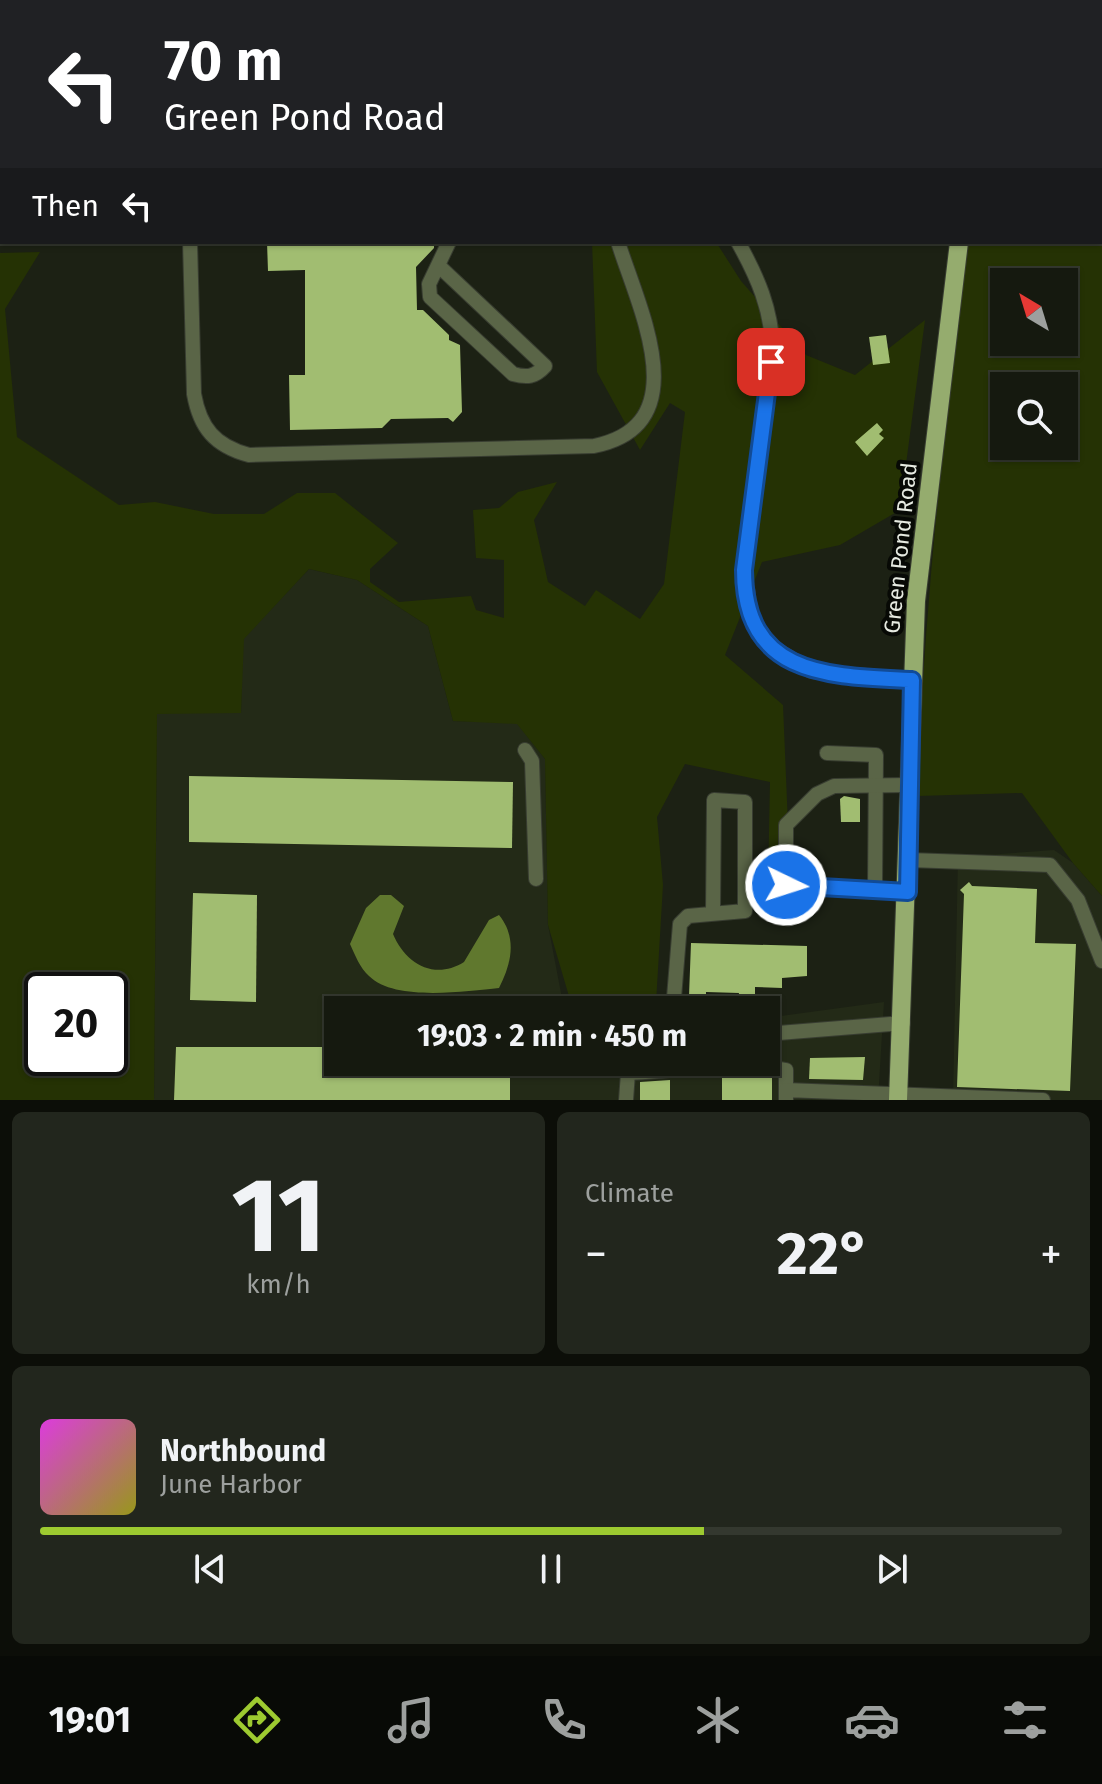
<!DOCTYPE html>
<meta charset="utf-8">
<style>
:root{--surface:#15190f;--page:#22261d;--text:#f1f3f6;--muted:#9da09e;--line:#34382f;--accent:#9dca30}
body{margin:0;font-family:"Fira Sans",sans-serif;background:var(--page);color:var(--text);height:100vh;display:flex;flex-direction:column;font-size:30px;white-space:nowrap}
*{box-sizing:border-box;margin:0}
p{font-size:26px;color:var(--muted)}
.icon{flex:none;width:44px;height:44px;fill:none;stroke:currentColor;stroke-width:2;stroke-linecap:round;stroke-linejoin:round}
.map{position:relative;height:1100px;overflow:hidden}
.panel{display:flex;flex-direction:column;gap:12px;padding:12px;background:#0c0e08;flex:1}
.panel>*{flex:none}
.hud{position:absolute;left:0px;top:0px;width:1102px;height:244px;box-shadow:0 2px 6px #0004,0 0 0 2px var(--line);background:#202124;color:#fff;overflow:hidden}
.needle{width:52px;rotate:322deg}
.buttons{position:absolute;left:990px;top:268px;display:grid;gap:16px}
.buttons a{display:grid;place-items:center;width:88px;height:88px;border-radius:0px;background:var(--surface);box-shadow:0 2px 6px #0004,0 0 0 2px var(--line);font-size:40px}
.speed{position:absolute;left:24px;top:972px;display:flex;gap:16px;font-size:40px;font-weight:700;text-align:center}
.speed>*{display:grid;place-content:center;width:104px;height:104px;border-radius:50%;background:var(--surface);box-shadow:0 2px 6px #0004,0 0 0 2px var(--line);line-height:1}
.speed .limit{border:4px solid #111;border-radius:12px;background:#fff;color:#111}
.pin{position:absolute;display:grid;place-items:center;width:68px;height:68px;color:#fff;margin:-34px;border-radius:16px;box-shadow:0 4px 12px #0006}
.me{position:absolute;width:88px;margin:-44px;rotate:94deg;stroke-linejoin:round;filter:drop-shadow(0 0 6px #0008)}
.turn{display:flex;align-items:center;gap:28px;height:168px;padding:0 32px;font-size:36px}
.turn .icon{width:104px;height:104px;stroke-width:2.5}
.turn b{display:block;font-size:56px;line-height:68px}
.then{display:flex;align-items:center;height:76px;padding:0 32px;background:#0003;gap:16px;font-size:30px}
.big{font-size:60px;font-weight:700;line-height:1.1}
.panel .widget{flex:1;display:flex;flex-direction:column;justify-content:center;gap:12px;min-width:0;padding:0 28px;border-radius:12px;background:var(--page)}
.panel .dial{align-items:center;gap:0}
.dial b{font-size:104px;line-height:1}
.song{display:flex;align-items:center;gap:24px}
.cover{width:96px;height:96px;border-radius:12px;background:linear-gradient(135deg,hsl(300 70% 55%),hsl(60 70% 35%))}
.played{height:8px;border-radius:4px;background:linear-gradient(90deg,var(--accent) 65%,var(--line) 65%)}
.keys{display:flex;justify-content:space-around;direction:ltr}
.heat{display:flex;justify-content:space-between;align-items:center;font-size:44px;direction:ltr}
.panel .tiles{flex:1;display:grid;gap:12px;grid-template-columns:1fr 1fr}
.widget:last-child{grid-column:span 2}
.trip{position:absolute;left:324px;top:996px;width:456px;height:80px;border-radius:0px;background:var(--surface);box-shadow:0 2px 6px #0004,0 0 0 2px var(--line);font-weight:700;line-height:80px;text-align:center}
.tab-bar{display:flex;height:128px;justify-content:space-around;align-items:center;background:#080a06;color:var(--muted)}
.tab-bar .icon{width:56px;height:56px}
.tab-bar .current{color:var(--accent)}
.tab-bar b{font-size:36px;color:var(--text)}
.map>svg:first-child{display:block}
.built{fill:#232a17}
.green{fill:#253204;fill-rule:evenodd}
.water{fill:#60782e}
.building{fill:#a1bd71}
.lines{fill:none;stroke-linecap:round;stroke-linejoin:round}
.minor-casing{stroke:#383d31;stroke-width:16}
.major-casing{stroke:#383d31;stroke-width:20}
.minor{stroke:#5a6547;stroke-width:14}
.major{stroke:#95ac6e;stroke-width:18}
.route-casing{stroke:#114b97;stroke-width:20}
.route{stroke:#1a73e8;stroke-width:14}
.labels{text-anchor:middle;stroke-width:8;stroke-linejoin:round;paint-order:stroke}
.street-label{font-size:22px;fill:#e6eae1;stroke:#070905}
</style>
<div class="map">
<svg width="1102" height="1100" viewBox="0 0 1102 1100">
<rect width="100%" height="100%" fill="#1c2114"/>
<g class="built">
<path d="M 309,569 L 357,580 L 428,626 L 453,721 L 517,723 L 545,759 L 548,925 L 564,1009 L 570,1010 L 338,1010 L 338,1062 L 766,1062 L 766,1018 L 884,1002 L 878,1100 L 154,1100 L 157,713 L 241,713 L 243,639 Z"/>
<path d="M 1054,850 L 1073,863 L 1102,896 L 1102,1100 L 953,1100 L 958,857 Z"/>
</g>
<g class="green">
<path d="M 996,0 L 1102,0 L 1102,896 L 1073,863 L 1022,793 L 917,796 C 924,611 944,426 967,242 L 1100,242 L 1100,2 ZM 1004,282 L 1064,282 L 1064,342 L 1004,342 ZM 1004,386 L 1064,386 L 1064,446 L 1004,446 Z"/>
<path d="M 592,242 L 716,242 L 741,281 L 806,355 L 855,375 L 925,320 L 900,510 L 840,545 L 762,562 L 725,655 L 783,705 L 789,849 L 768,882 L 770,782 L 685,764 L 657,817 L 663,885 L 656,1003 L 571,1003 L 548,925 L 545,759 L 517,724 L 453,721 L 428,626 L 357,580 L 309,569 L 244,639 L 241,713 L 157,714 L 154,1100 L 0,1100 L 0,253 L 40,252 L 5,309 L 17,437 L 119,505 L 155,502 L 214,514 L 264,514 L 297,493 L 335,493 L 398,543 L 370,569 L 370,582 L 399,602 L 471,596 L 476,610 L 504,618 L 504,560 L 476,558 L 473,510 L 499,508 L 518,492 L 557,482 L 534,520 L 548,582 L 585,606 L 596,590 L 640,619 L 664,584 L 685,412 L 670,403 L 640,450 L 597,372 ZM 42,990 L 110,990 L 110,1058 L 42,1058 Z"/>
</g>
<path class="water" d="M 380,895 L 391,895 L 404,906 L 393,934 C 405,963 434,981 464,962 L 489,920 L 499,915 C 517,937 512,963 499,988 C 466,991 395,1002 369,976 C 360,968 355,955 350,944 L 366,908 Z"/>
<g class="building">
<path d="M 267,242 L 434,242 L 434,248 L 416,267 L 417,310 L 423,310 L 449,335 L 449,340 L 460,345 L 462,412 L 453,422 L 448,418 L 391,419 L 382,428 L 290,430 L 289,375 L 305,375 L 305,270 L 268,271 Z"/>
<path d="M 886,335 L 890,363 L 873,365 L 869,337 Z"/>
<path d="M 877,423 L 883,430 L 879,434 L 884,438 L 867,456 L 855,442 Z"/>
<path d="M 189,776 L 513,782 L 512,848 L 189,842 Z"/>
<path d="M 844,796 L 860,799 L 860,822 L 841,822 L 840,799 Z"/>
<path d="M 969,882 L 972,886 L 1037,889 L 1035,943 L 1076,944 L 1070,1091 L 957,1087 L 964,894 L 960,890 Z"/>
<path d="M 193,893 L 257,895 L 256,1002 L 190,1000 Z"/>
<path d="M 691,943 L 807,946 L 807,976 L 782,978 L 782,988 L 755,987 L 755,999 L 738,998 L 739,993 L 706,992 L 706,997 L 689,996 Z"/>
<path d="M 176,1047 L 338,1047 L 338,1062 L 510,1062 L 510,1100 L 174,1100 Z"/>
<path d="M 865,1057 L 863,1080 L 809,1079 L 810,1058 Z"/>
<path d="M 746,1076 L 772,1078 L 772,1100 L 722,1100 L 722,1077 Z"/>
<path d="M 670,1080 L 670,1100 L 640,1100 L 640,1082 Z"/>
</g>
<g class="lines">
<g class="minor-casing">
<g id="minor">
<path d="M 630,0 L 630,2"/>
<path d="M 666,0 L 666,2"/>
<path d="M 703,2 L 703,0"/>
<path d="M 0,67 L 2,66"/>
<path d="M 0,213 L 2,213"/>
<path d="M 190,242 L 194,394 C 200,428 215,446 249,455 L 594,446 C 699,425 638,307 618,242"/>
<path d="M 738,242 C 758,278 771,308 773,350 L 744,570 L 751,614 L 758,629 L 774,648 L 811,671 L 912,680"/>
<path d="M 440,267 L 545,366 C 535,377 527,378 513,374 L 430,297 L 429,284 L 449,242"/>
<path d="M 525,750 L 532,761 L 536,879"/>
<path d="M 827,753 L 876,755 L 875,890"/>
<path d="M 909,860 L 1050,865 L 1078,900 L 1102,961"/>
<path d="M 908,892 L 786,885 L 786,825 L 817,794 L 834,786 L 909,785"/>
<path d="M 673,1010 L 680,924 L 688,916 L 745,911 L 745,802 L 714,800 L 713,912"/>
<path d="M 766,1034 L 903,1023"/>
<path d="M 626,1100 L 628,1073 C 682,1071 732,1059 786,1070 L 786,1090"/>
<path d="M 786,1100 L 786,1090 L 1043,1100"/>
</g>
</g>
<g class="major-casing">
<g id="major">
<path d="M 989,2 L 989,0"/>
<path d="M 898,1100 L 916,601 L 959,242"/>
</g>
</g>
<use href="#minor" class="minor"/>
<use href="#major" class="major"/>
</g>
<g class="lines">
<g class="route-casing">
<path id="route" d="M 771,362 L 744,570 C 744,678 832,676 912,680 L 908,892 L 786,885"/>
</g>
<use href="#route" class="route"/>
</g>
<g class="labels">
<g class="street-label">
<text transform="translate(900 548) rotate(-84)" y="8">Green Pond Road</text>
</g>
</g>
</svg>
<div class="buttons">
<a><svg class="needle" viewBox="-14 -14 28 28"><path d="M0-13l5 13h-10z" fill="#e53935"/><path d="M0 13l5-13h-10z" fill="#9da09e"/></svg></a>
<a><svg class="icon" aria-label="search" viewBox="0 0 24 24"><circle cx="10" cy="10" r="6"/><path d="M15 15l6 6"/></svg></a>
</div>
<div class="speed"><div class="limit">20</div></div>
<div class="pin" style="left:771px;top:362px;background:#d93025"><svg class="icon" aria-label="arrive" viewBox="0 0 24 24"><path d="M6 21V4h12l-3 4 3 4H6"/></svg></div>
<svg class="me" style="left:786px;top:885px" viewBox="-20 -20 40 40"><circle r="17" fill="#1a73e8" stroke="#fff" stroke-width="3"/><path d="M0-11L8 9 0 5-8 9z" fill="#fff"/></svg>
<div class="trip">19:03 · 2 min · 450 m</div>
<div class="hud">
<div class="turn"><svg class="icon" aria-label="left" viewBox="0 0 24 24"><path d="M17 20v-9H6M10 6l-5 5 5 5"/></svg><div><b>70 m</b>Green Pond Road</div></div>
<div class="then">Then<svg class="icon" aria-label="left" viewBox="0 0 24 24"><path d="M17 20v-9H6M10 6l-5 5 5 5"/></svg></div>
</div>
</div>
<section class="panel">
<div class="tiles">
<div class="widget dial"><b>11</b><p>km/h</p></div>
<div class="widget"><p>Climate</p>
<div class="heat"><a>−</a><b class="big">22°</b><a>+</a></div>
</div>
<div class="widget">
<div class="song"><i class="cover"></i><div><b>Northbound</b><p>June Harbor</p></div></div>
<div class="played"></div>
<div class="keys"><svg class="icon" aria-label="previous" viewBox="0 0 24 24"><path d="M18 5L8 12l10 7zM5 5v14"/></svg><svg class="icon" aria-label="pause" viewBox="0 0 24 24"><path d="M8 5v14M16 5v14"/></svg><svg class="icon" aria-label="next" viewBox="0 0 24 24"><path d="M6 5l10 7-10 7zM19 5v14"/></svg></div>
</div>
</div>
</section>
<nav class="tab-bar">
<b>19:01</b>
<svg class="icon current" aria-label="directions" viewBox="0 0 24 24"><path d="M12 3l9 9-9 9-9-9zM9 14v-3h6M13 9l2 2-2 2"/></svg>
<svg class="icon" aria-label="music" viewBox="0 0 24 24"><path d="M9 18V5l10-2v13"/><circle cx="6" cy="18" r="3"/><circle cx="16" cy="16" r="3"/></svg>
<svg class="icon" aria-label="phone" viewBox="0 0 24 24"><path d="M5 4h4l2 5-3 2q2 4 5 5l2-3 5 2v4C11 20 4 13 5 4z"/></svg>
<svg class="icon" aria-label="climate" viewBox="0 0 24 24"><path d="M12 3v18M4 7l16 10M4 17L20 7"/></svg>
<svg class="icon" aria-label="car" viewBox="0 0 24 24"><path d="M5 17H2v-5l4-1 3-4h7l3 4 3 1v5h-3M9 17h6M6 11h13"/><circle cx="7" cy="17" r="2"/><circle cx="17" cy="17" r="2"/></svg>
<svg class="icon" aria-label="filters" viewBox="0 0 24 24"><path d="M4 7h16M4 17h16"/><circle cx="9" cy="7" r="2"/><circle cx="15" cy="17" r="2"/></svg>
</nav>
